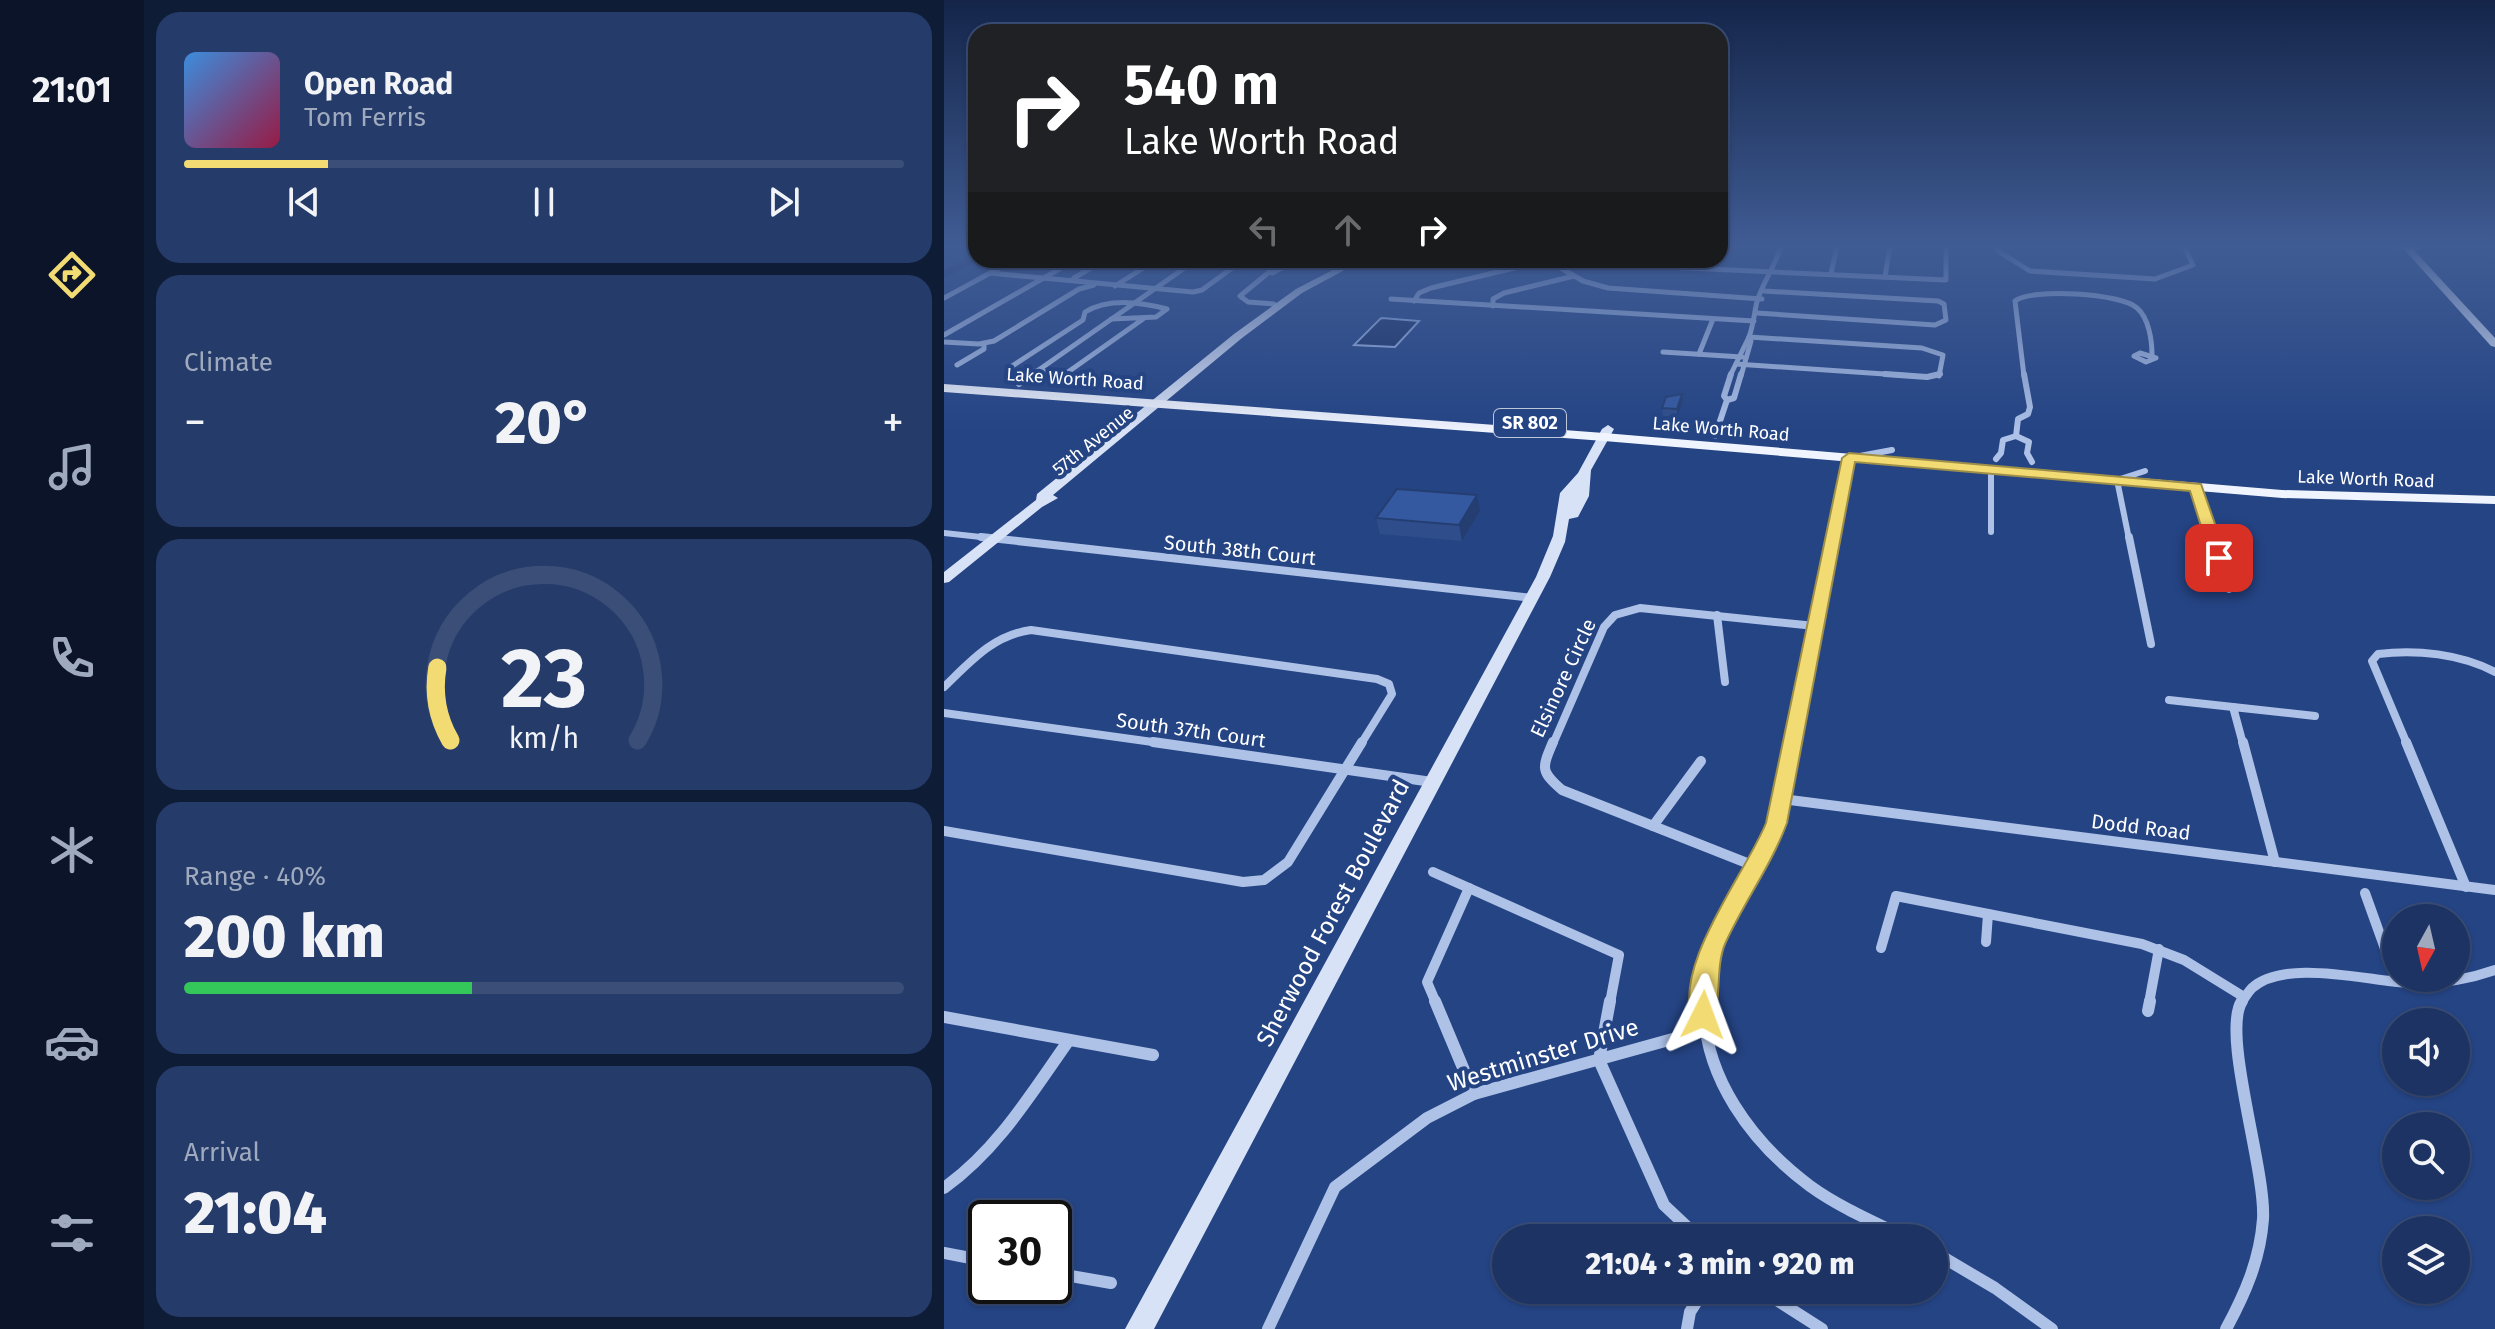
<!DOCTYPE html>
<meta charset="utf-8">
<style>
:root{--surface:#1c3363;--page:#253b69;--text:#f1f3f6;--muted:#a0aabe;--line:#3a4e78;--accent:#f2db72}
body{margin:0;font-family:"Fira Sans",sans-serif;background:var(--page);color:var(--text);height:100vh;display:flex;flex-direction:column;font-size:30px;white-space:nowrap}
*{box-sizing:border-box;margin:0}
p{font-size:26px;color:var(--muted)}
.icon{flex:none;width:44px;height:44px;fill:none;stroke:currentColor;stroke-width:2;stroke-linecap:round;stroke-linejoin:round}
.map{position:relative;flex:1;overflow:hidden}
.sheet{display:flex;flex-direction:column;gap:12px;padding:12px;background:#0f1c36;width:800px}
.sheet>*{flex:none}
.guide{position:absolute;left:24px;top:24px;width:760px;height:244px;border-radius:24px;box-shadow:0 2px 6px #0004,0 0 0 2px var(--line);background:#202124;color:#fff;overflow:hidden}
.needle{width:52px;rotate:188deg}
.controls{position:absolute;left:1438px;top:904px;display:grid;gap:16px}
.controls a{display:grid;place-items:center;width:88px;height:88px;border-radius:50%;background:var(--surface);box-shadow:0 2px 6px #0004,0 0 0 2px var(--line);font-size:40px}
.speed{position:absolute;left:24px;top:1200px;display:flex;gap:16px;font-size:40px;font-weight:700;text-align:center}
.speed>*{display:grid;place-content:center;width:104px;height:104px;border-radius:50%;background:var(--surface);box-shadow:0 2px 6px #0004,0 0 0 2px var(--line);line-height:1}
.speed .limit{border:4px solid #111;border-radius:12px;background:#fff;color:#111}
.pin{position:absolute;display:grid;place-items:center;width:68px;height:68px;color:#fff;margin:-34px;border-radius:16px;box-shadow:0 4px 12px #0006}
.me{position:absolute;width:88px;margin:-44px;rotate:3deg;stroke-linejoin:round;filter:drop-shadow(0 0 6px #0008)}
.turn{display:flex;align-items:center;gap:28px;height:168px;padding:0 24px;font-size:36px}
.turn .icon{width:104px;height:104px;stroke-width:2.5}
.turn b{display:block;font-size:56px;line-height:68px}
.lanes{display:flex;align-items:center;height:76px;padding:0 24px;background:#0003;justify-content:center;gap:40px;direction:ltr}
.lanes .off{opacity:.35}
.big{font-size:60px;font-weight:800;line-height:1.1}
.sheet .card{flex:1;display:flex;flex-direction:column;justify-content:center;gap:12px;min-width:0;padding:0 28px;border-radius:24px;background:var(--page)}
.sheet .dial{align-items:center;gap:0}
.dial svg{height:208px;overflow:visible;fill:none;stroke:var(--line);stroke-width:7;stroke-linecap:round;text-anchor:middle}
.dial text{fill:var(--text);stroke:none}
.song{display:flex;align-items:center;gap:24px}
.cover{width:96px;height:96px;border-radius:12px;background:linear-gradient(135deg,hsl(210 70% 55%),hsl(340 70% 35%))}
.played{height:8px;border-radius:4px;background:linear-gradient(90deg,var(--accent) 20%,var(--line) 20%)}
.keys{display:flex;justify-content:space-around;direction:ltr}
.heat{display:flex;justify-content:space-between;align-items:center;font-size:44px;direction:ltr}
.charge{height:12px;border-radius:6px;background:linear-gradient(90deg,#34c759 40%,var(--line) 0)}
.trip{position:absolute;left:548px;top:1224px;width:456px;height:80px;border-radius:40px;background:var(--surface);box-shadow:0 2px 6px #0004,0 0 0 2px var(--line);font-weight:800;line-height:80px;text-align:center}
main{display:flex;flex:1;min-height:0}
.dock{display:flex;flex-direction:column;width:144px;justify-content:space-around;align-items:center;background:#0b1428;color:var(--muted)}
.dock .icon{width:56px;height:56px}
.dock .current{color:var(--accent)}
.dock b{font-size:36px;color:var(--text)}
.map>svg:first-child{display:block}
.water{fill:#1a3164;stroke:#a3bbe9;stroke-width:2}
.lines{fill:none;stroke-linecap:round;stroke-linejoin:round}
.canal{stroke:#1a3164;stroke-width:7}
.street-far4{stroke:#aec2e8;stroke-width:5}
.street-far3{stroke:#aec2e8;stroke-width:6}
.street-far2{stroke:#aec2e8;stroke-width:8}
.street-far1{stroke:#aec2e8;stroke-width:10}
.street{stroke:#aec2e8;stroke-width:12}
.secondary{fill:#d8e2f7;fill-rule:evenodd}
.primary{fill:#f0f4fe;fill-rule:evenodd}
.wall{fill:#2e4d8a}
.shaded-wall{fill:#253e71}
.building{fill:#3559a1;stroke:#253e71;stroke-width:2}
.route{fill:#f2db72;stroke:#9d8e4a;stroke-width:2}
.labels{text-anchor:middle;stroke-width:8;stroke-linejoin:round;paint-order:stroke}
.far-street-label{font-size:18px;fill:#fff;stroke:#254484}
.shield{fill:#254484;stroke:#bec7da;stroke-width:2}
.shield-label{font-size:18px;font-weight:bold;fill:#fff}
.street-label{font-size:20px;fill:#fff;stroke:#254484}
.near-street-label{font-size:24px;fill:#fff;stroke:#254484}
</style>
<main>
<nav class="dock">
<b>21:01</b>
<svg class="icon current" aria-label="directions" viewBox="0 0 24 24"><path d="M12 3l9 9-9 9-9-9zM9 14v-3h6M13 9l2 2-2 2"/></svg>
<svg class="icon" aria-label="music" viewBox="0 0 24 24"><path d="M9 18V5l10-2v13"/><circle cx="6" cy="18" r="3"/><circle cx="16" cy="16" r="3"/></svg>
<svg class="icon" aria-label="phone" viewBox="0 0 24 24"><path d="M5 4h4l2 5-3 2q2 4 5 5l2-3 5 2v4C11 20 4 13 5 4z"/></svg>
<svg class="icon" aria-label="climate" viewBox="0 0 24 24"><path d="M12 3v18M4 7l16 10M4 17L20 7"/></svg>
<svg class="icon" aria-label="car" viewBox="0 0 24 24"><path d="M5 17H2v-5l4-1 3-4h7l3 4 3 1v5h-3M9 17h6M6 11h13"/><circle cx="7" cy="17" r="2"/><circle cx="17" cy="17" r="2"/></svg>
<svg class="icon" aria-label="filters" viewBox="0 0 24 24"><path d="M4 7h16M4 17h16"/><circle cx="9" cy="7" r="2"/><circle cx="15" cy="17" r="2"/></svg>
</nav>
<section class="sheet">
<div class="card">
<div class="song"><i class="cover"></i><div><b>Open Road</b><p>Tom Ferris</p></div></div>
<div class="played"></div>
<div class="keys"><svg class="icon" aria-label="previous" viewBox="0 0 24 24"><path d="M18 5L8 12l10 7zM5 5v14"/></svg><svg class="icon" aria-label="pause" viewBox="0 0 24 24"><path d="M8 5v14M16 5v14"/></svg><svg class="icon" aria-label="next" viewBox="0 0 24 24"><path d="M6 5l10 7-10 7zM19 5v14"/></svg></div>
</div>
<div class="card"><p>Climate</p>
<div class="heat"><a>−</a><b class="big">20°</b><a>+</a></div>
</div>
<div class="card dial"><svg viewBox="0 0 100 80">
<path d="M14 69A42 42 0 1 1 86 69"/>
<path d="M14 69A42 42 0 0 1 9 41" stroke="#f2db72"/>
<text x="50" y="56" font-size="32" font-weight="700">23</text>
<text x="50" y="72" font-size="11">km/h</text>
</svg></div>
<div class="card"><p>Range · 40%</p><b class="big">200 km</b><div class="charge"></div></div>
<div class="card"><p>Arrival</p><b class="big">21:04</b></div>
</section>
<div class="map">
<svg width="1551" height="1329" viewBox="0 0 1551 1329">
<rect width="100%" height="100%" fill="#254484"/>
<path class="water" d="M 436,319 L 438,318 L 475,321 L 451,347 L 410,345 Z"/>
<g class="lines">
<path class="canal" d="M 0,274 L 32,258"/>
<g class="street-far4">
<path d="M 1054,246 L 1054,251 L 1086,271 L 1211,279 L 1249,265 L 1240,246"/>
<path d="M 1456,246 L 1474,247"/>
<path d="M 354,260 L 390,267"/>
<path d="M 603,260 L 639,281 L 664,288 L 818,299"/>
<path d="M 701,266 L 1002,280 L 1002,246"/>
<path d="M 46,273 L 249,292 L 258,290 L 299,260"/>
<path d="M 328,273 L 354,260"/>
<path d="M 887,274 L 893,246"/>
<path d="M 941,277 L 946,246"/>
<path d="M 130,278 L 160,260"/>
<path d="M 171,286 L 212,260"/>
<path d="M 0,298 L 70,260"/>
<path d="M 447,299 L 810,321"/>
<path d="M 470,301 L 475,293 L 487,288 L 603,260"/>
<path d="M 330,304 L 304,302 L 296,296 L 340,260"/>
<path d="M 549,306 L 549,299 L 560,293 L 630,276"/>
<path d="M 813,313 L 991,325 L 1002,320 L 1000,304 L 994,301 L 820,291"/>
<path d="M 167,319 L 212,317 L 223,309 C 197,302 165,297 141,312 L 139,320 L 65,368 L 66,371 L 124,372 L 199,319"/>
<path d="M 0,335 L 131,260"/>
<path d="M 805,337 L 978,348 L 999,355 L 995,376"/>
<path d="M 0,342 L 35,344 L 50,341 L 135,289 L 150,285"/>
<path d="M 719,352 L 798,357"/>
<path d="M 1196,353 L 1212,358 L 1202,362 L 1190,356 Z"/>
<path d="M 755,354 L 769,319"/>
<path d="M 792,364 L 970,376"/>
<path d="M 13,365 L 40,349 L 40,344"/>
<path d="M 86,376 L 252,260"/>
<path d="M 786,376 L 805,337"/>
<path d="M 797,376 L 807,341 L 805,337 C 809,326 810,316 812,306 C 815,288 832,266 837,246"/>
<path d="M 1080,376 L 1071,301 C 1086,288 1178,293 1193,308 C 1205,318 1208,341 1208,355"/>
</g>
<g class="street-far3">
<path d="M 941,374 L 983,377 L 996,374"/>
<path d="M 75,384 L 89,374"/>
<path d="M 783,400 L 790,398 L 797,374"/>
<path d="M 771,436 L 783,400 L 780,396 L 787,374"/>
<path d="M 1072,436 L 1074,419 L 1084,414 L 1086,407 L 1080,374"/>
<path d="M 1052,459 L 1057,453 L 1059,440 L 1072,436 L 1085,442 L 1083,453 L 1088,462"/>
<path d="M 1047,469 L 1047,532"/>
<path d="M 1252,487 L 1269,539"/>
<path d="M 0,533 L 55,539"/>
<path d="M 889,539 L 905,458 L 948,450"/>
<path d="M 1185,539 L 1173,480 L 1201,471"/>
</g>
<g class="street-far2">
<path d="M 37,537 L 588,598"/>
<path d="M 1185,537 L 1207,644"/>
<path d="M 1268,537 L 1285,589"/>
<path d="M 773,615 L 781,682"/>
<path d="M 0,687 C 26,662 49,635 87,630 L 433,679 L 445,684 L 448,694 L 417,744"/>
<path d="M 1225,700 L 1289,707"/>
<path d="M 0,713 L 223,744"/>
<path d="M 609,744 L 660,627 L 671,615 L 696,608 L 871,626"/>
<path d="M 848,744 L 889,537"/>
<path d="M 1299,744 L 1289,707 L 1371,716"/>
<path d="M 1463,744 L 1428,661 L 1434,654 C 1472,649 1517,654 1551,672"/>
</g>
<g class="street-far1">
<path d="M 209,742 L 488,782"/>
<path d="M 609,742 C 598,768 596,771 618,790 L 813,867"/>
<path d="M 1299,742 L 1331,862"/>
<path d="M 1462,742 L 1522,887"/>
<path d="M 838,799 L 1551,890"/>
<path d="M 709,826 L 757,761"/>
<path d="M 0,831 L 299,882 L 320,880 L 344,862 L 418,742"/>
<path d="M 489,872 L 675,955 L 666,1003"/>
<path d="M 1421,893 L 1453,982"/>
<path d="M 1042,942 L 1044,914"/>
<path d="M 937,948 L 952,896 L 1198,944 L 1240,960 L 1300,997"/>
<path d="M 492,1003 L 483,982 L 525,888"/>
<path d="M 760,1003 C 761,939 800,895 825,839 C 839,809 842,774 848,742"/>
<path d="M 1205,1003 L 1215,949"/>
<path d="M 1297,1003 C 1300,999 1304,992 1308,988 C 1341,958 1424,981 1466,983 C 1495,984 1523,980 1551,970"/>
</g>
<g class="street">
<path d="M 491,1001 L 530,1094"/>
<path d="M 666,1001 L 655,1060 L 720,1205 L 755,1238"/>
<path d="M 760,1001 C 758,1076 808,1143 866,1186 C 895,1207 930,1222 963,1238"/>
<path d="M 1204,1011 L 1206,1001"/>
<path d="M 0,1017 L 209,1055"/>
<path d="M 0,1188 C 54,1149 87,1094 125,1040"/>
<path d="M 990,1252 L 1051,1288 L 1108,1329"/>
<path d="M 0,1253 L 42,1261"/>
<path d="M 110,1273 L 167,1283"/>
<path d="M 817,1290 L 878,1329"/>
<path d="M 324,1329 L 391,1187 L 483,1118 L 530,1094 L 761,1030"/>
<path d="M 743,1329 L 746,1312 L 760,1290"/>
<path d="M 1282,1329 C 1301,1294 1316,1260 1319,1219 C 1322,1169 1277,1033 1298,1001"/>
</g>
<g class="secondary">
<path d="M 1457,246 L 1466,246 L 1551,338 L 1551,347 L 1547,346 Z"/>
<path d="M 408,260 L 419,260 L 358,293 L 298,338 L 109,495 L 114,498 L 98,507 L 5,582 L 0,583 L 0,572 L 92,500 L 93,494 L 290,334 L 352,289 Z"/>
<path d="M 664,425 L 670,429 L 647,470 L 645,496 L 634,517 L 625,519 L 621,542 L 606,577 L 210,1329 L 181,1329 L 592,577 L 609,536 L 616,493 L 634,473 L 658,429 Z"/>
</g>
<path class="primary" d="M 0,384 L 660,433 L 1338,490 L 1551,496 L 1551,504 L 1338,498 L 660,441 L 0,392 Z"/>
</g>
<g class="wall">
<path d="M 739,401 L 733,417 L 719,416 L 718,408 Z"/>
<path d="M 536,511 L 518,541 L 436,534 L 432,518 Z"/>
</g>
<g class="shaded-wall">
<path d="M 738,394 L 739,401 L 733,417 L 733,409 Z"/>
<path d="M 533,495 L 536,511 L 518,541 L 515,525 Z"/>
</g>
<g class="building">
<path d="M 738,394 L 733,409 L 718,408 L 722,397 Z"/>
<path d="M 453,489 L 533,495 L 515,525 L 432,518 Z"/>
</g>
<linearGradient id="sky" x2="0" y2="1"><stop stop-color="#142549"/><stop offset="0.57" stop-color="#405c94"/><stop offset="1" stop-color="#405c94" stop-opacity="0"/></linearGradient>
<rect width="1551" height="432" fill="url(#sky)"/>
<path class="route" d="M 905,453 L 1257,484 L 1283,558 L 1275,563 L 1267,558 L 1246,491 L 911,462 L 843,823 C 827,866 800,902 781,944 C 771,968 778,1002 768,1023 L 759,1026 L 750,1023 C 725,969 802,873 822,823 L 898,458 Z"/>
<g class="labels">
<g class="far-street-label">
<text transform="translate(131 379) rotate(4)" y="6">Lake Worth Road</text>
<text transform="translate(777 429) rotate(5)" y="6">Lake Worth Road</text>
<text transform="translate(149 441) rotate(-39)" y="6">57th Avenue</text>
<text transform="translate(1422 479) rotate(2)" y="6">Lake Worth Road</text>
</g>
<rect class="shield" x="550" y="409" width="72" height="28" rx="6"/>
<g class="shield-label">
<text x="586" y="429">SR 802</text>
</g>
<g class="street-label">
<text transform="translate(296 550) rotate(6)" y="7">South 38th Court</text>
<text transform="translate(619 678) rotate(-65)" y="7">Elsinore Circle</text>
<text transform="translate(247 730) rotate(8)" y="7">South 37th Court</text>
<text transform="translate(1197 827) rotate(7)" y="7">Dodd Road</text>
</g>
<g class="near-street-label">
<text transform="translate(389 913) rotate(-62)" y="8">Sherwood Forest Boulevard</text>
<text transform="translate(599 1055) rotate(-17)" y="8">Westminster Drive</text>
</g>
</g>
</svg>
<div class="controls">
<a><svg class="needle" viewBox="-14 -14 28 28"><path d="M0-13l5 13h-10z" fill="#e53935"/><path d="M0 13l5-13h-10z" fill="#a0aabe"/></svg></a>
<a><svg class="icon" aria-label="sound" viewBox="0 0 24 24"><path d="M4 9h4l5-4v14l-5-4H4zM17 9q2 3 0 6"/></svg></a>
<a><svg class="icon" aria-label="search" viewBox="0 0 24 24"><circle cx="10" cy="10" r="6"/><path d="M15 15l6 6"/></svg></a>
<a><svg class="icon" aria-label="layers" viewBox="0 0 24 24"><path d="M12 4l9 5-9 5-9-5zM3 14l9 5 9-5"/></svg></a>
</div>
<div class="speed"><div class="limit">30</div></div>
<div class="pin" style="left:1275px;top:558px;background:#d93025"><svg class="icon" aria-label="arrive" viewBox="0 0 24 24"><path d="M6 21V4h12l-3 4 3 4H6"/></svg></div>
<svg class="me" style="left:759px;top:1015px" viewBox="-20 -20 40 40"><path d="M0-17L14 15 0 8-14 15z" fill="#f2db72" stroke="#fff" stroke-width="4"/></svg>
<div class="trip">21:04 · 3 min · 920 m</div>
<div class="guide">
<div class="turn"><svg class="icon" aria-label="right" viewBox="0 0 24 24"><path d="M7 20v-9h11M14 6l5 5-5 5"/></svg><div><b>540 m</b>Lake Worth Road</div></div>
<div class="lanes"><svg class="icon off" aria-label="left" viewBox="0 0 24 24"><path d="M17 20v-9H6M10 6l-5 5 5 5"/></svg><svg class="icon off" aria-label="ahead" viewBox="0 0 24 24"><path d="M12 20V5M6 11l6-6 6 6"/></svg><svg class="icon" aria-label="right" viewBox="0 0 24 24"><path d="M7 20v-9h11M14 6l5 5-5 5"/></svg></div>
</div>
</div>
</main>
